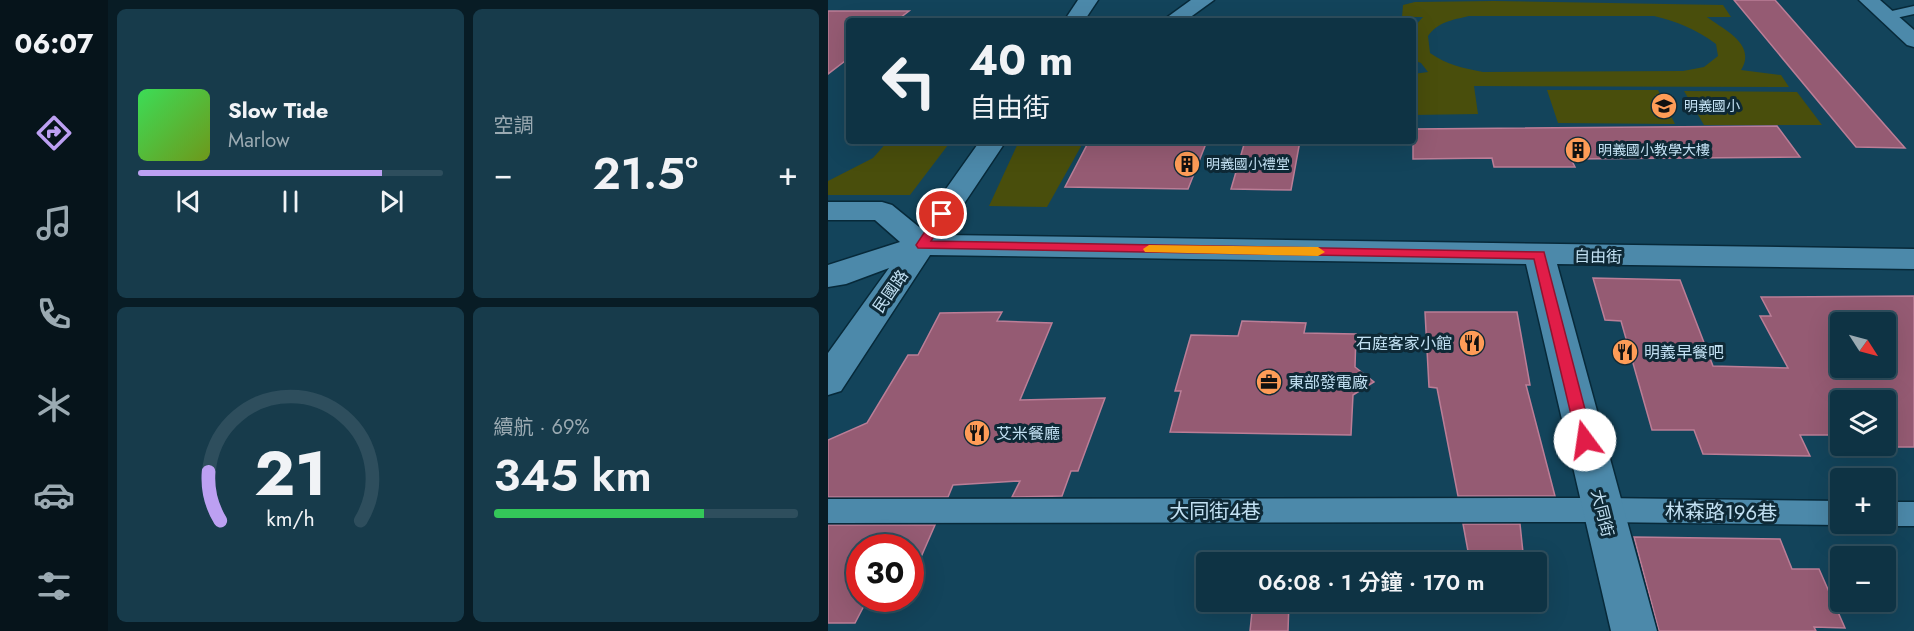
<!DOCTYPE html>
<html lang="zh-TW">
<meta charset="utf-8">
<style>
:root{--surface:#0e3344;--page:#173b4b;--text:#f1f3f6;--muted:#9baab2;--line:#2e4e5d;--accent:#bca0f2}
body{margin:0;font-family:Jost,"Noto Sans TC",sans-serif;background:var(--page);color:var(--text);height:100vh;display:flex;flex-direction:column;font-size:22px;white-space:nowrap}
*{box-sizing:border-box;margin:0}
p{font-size:20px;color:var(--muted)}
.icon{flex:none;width:33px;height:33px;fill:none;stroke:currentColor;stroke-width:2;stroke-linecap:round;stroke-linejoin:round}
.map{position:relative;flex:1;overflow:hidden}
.side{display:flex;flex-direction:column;gap:9px;padding:9px;background:#081c25;width:720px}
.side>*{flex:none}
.guide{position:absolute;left:18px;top:18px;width:570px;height:126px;border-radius:6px;box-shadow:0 6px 24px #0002,0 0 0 2px var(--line);background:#0e3344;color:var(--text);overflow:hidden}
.needle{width:39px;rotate:126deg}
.tools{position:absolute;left:1002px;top:312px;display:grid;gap:12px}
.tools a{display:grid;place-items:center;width:66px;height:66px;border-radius:6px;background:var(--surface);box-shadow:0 6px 24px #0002,0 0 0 2px var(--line);font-size:30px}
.speed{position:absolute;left:18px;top:534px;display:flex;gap:12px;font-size:30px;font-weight:700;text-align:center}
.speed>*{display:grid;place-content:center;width:78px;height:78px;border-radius:50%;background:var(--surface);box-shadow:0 6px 24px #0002,0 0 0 2px var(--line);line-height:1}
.speed .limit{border:9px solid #d22;background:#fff;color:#111}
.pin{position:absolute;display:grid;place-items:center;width:51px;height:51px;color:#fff;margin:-26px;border:3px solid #fff;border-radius:50%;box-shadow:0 2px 6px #0007}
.me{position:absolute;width:66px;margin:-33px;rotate:346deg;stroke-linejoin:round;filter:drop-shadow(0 0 4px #0008)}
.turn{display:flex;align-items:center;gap:21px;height:126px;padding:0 24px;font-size:27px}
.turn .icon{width:78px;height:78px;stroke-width:2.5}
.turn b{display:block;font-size:42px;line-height:51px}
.big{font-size:45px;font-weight:600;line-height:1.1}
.side .widget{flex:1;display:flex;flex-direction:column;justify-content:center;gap:9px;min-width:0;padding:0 21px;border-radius:9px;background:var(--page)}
.side .dial{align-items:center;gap:0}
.dial svg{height:156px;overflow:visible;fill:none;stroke:var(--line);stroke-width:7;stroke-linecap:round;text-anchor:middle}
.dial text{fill:var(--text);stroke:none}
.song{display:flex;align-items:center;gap:18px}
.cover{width:72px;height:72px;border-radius:9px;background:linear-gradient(135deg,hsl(130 70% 55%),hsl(80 70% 35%))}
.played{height:6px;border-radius:3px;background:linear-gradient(90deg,var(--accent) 80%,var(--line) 80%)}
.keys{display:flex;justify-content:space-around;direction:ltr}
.heat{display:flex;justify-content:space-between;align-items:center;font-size:33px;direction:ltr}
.charge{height:9px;border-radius:4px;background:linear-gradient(90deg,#34c759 69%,var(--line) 0)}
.side .tiles{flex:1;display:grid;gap:9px;grid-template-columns:repeat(2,1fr)}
.trip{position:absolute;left:368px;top:552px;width:351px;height:60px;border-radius:6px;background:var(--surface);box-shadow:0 6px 24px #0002,0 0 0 2px var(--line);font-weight:600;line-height:60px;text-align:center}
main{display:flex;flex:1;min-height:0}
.menu{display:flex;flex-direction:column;width:108px;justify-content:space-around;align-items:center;background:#06141b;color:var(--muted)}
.menu .icon{width:42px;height:42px}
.menu .active{color:var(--accent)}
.menu b{font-size:27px;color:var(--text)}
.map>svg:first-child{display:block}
.green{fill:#494e0c;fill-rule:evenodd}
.building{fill:#955b73;stroke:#bb7e97;stroke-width:1.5;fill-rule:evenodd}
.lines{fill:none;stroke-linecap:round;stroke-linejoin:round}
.service-casing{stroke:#072939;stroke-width:3}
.minor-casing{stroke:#072939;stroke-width:3}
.tertiary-casing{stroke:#072939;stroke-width:3}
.service{fill:#4c89aa;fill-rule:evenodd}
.minor{fill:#4c89aa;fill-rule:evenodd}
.tertiary{fill:#4c89aa;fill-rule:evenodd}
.route{fill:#e11d48;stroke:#92132f;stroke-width:1.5}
.slow{fill:#f59e0b}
.labels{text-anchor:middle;stroke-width:6;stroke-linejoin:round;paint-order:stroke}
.far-poi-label{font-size:14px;fill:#c3e1f3;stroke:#0e2936;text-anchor:start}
.street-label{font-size:16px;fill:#c3e1f3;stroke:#0e2936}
.poi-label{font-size:16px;fill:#c3e1f3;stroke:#0e2936;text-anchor:start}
.near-street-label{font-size:20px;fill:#c3e1f3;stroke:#0e2936}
</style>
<main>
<nav class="menu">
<b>06:07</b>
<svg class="icon active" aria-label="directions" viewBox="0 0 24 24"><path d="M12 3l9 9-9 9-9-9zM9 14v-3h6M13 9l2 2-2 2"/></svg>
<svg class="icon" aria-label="music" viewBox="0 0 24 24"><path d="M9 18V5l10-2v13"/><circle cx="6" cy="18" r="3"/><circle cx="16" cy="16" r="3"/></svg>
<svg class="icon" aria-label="phone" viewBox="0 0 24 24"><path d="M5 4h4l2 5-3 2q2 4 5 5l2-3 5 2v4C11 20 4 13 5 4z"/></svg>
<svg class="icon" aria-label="climate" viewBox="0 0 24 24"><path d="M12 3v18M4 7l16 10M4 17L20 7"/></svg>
<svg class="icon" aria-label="car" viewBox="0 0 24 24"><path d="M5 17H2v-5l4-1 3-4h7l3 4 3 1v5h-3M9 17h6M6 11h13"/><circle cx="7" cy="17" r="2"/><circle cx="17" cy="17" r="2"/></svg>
<svg class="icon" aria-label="filters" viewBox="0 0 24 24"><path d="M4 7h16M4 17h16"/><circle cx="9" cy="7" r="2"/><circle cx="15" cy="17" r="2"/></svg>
</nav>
<section class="side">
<div class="tiles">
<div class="widget">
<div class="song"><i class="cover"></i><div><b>Slow Tide</b><p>Marlow</p></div></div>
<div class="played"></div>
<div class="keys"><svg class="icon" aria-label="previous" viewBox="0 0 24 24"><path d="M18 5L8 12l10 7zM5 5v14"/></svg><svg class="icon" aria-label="pause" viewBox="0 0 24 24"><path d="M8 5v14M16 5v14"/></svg><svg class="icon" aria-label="next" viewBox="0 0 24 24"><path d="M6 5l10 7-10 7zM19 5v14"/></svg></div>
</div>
<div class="widget"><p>空調</p>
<div class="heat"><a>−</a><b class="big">21.5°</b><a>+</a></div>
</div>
<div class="widget dial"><svg viewBox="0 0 100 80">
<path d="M14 69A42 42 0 1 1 86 69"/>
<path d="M14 69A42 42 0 0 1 8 44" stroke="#bca0f2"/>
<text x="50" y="56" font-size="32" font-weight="700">21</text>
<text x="50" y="72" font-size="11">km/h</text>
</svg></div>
<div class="widget"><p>續航 · 69%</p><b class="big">345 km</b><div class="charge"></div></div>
</div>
</section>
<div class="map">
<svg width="1086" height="631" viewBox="0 0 1086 631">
<rect width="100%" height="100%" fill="#13445b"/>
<g class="green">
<path d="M 666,1 L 895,5 L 903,17 L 879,17 C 896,30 929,44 913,70 L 953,75 L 961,87 L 646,86 L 650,114 L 585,115 L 585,74 L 600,72 L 593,63 L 585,60 L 585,28 L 595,17 L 574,17 L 575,5 L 587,2 ZM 641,16 L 826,16 C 850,22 868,29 888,44 L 890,56 L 876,67 L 855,71 L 655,72 C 635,68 619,65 602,53 L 600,36 C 610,22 624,20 641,16 Z"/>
<path d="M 719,90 L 830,90 L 847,124 L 730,123 Z"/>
<path d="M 856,91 L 969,92 L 994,125 L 876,125 Z"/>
<path d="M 60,141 L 123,141 L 82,195 L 0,195 L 0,181 L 45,158 Z"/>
<path d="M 191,141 L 256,141 L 219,207 L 161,206 Z"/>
</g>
<g class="building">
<path d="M 906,0 L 947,0 L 1077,148 L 1028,147 Z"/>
<path d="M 0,11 L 81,11 L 68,21 L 21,21 L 21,58 L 0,74 Z"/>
<path d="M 949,126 L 972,157 L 743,159 L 747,167 L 666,167 L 664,158 L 585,159 L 585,129 Z"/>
<path d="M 261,141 L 379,141 L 360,189 L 237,187 Z"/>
<path d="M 417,141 L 472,141 L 463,190 L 403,189 Z"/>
<path d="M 765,278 L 852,280 L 885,366 L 960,368 L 932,316 L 943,316 L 933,297 L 1086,296 L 1086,447 L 1048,447 L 1058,446 L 1058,400 L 1012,400 L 1012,435 L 972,435 L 982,456 L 875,454 L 866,430 L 824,430 L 793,321 L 777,320 ZM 1012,322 L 1058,322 L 1058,368 L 1012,368 Z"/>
<path d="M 174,312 L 169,321 L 224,323 L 192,400 L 277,398 L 250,471 L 243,471 L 234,496 L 184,497 L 192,481 L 125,485 L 120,497 L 0,497 L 0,440 L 39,423 L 80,355 L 90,355 L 112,313 Z"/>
<path d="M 597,312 L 689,312 L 702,385 L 698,385 L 727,496 L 630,496 L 609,388 L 601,387 Z"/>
<path d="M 414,321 L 478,323 L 476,333 L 528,334 L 527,367 L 546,382 L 525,395 L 523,435 L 342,432 L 353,391 L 347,391 L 363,335 L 410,336 Z"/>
<path d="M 635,524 L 692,524 L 696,562 L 642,562 Z"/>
<path d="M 0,525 L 107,525 L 93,557 L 82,557 L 82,548 L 32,548 L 32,598 L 40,598 L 27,623 L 0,623 Z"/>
<path d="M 806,537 L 952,539 L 964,569 L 991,569 L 1017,628 L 986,627 L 988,631 L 831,631 Z"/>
<path d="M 425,602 L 461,602 L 460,631 L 422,631 Z"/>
</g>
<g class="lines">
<g class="service-casing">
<g id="service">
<path d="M 1086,6 L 1086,14 L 1059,20 L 1053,16 L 1055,13 Z"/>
<path d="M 774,498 L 1012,501 L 1012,524 L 1017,524 L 1012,525 L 774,522 L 0,523 L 0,499 Z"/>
<path d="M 1058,502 L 1086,502 L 1086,526 L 1058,526 L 1051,524 L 1058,524 Z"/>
</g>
</g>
<g class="minor-casing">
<g id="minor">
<path d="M 250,0 L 270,0 L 256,21 L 236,21 Z"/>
<path d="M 363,0 L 386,0 L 357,21 L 334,21 Z"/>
<path d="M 152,141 L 178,141 L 115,235 L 1086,249 L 1086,269 L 729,264 L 829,631 L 783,631 L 698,264 L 102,255 L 13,391 L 0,395 L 0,353 L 61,268 L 18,284 L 0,287 L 0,265 L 72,242 L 47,220 L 0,220 L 0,202 L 54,202 L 64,205 L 91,227 Z"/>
</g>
</g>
<g class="tertiary-casing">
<path id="tertiary" d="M 1031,0 L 1052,0 L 1086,30 L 1086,47 L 1079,45 Z"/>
</g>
<use href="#service" class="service"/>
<use href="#minor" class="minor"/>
<use href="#tertiary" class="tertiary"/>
</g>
<path class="route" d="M 114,211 L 120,214 L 103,241 L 716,252 L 765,440 L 763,445 L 757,447 L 752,445 L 749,440 L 706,259 L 90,248 L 88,245 L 110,212 Z"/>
<path class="slow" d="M 321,245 L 490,247 L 497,252 L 490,256 L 317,252 L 315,249 Z"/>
<defs>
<g id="school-disc" transform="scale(1.35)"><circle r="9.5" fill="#fe9c57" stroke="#0e2936"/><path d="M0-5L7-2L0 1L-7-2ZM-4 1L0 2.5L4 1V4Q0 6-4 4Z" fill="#111"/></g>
<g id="building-disc" transform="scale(1.35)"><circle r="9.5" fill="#fe9c57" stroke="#0e2936"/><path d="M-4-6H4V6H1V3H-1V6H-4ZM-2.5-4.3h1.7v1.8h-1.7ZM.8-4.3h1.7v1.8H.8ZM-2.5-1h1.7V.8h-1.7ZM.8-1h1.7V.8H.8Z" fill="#111"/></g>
<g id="restaurant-disc" transform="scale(1.35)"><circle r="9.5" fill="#fe9c57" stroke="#0e2936"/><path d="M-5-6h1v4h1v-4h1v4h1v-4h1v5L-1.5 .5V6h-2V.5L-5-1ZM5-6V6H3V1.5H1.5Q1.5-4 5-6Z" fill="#111"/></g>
<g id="office-disc" transform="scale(1.35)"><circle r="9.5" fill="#fe9c57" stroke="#0e2936"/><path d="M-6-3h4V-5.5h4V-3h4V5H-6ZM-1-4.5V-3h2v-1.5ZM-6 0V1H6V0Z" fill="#111"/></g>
</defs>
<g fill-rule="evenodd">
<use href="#school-disc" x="836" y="106"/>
<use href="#building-disc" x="750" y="150"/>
<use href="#building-disc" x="359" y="164"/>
<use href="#restaurant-disc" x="644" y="343"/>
<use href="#restaurant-disc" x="797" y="352"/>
<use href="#office-disc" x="441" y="382"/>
<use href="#restaurant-disc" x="149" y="433"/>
</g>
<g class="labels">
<g class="far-poi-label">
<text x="856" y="111">明義國小</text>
<text x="770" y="155">明義國小教學大樓</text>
<text x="378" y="169">明義國小禮堂</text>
</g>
<g class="street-label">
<text transform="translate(770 256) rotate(1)" y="6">自由街</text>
<text transform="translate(62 291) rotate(-55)" y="6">民國路</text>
<text transform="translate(775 513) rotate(76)" y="6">大同街</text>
</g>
<g class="poi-label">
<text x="624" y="349" text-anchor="end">石庭客家小館</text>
<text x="816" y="358">明義早餐吧</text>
<text x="460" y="388">東部發電廠</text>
<text x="168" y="439">艾米餐廳</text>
</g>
<g class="near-street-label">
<text x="387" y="518">大同街4巷</text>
<text transform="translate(893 512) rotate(1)" y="7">林森路196巷</text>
</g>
</g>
</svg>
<div class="tools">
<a><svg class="needle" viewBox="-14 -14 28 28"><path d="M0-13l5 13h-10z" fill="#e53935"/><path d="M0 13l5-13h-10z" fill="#9baab2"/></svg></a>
<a><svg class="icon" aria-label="layers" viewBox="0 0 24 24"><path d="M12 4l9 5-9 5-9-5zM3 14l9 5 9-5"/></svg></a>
<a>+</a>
<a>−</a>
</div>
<div class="speed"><div class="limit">30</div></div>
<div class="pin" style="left:114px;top:214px;background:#d93025"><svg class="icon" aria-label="arrive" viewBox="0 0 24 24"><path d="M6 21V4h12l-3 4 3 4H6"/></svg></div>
<svg class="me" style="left:757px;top:440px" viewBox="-20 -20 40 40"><circle r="19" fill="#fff"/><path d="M0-13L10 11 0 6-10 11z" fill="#e11d48"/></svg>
<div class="trip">06:08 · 1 分鐘 · 170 m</div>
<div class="guide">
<div class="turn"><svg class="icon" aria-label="left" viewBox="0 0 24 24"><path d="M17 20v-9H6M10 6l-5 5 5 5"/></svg><div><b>40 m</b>自由街</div></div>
</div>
</div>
</main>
